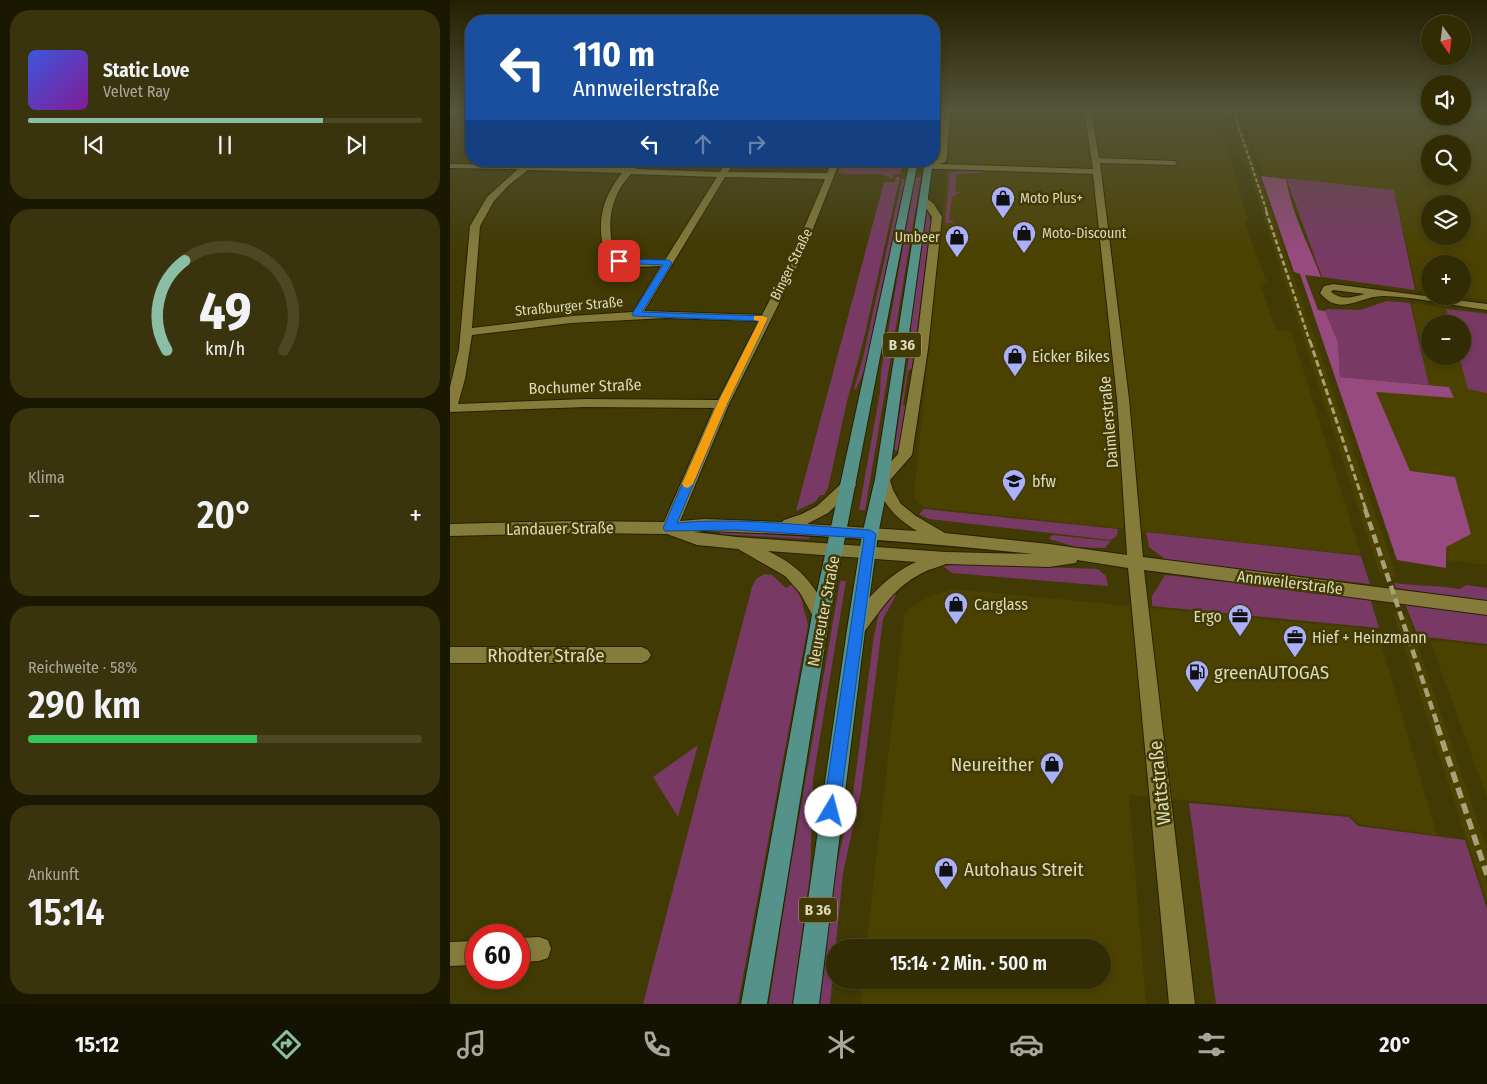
<!DOCTYPE html>
<html lang="de">
<meta charset="utf-8">
<style>
:root{--surface:#312c03;--page:#39340d;--text:#f1f3f6;--muted:#a8a79a;--line:#4c4825;--accent:#8abfa5}
body{margin:0;font-family:"Fira Sans Condensed",sans-serif;background:var(--page);color:var(--text);height:100vh;display:flex;flex-direction:column;font-size:19px;white-space:nowrap}
*{box-sizing:border-box;margin:0}
p{font-size:16px;color:var(--muted)}
.icon{flex:none;width:28px;height:28px;fill:none;stroke:currentColor;stroke-width:2;stroke-linecap:round;stroke-linejoin:round}
.map{position:relative;flex:1;overflow:hidden}
.side{display:flex;flex-direction:column;gap:10px;padding:10px;background:#1b1802;width:450px}
.side>*{flex:none}
.hud{position:absolute;left:15px;top:15px;width:475px;height:152px;border-radius:20px;box-shadow:0 2px 8px #0003,0 0 0 1px var(--line);background:#1a4fa0;color:#fff;overflow:hidden}
.needle{width:32px;rotate:166deg}
.tools{position:absolute;left:971px;top:15px;display:grid;gap:10px}
.tools a{display:grid;place-items:center;width:50px;height:50px;border-radius:50%;background:var(--surface);box-shadow:0 2px 8px #0003,0 0 0 1px var(--line);font-size:25px}
.speed{position:absolute;left:15px;top:924px;display:flex;gap:10px;font-size:25px;font-weight:700;text-align:center}
.speed>*{display:grid;place-content:center;width:65px;height:65px;border-radius:50%;background:var(--surface);box-shadow:0 2px 8px #0003,0 0 0 1px var(--line);line-height:1}
.speed .limit{border:8px solid #d22;background:#fff;color:#111}
.pin{position:absolute;display:grid;place-items:center;width:42px;height:42px;color:#fff;margin:-21px;border-radius:10px;box-shadow:0 2px 8px #0006}
.me{position:absolute;width:55px;margin:-28px;rotate:8deg;stroke-linejoin:round;filter:drop-shadow(0 0 4px #0008)}
.turn{display:flex;align-items:center;gap:18px;height:105px;padding:0 25px;font-size:22px}
.turn .icon{width:65px;height:65px;stroke-width:2.5}
.turn b{display:block;font-size:35px;line-height:42px}
.lanes{display:flex;align-items:center;height:48px;padding:0 25px;background:#0003;justify-content:center;gap:25px;direction:ltr}
.lanes .off{opacity:.35}
.big{font-size:38px;font-weight:600;line-height:1.1}
.side .card{flex:1;display:flex;flex-direction:column;justify-content:center;gap:8px;min-width:0;padding:0 18px;border-radius:20px;background:var(--page)}
.side .dial{align-items:center;gap:0}
.dial svg{height:130px;overflow:visible;fill:none;stroke:var(--line);stroke-width:7;stroke-linecap:round;text-anchor:middle}
.dial text{fill:var(--text);stroke:none}
.song{display:flex;align-items:center;gap:15px}
.cover{width:60px;height:60px;border-radius:8px;background:linear-gradient(135deg,hsl(230 70% 55%),hsl(290 70% 35%))}
.played{height:5px;border-radius:2px;background:linear-gradient(90deg,var(--accent) 75%,var(--line) 75%)}
.keys{display:flex;justify-content:space-around;direction:ltr}
.heat{display:flex;justify-content:space-between;align-items:center;font-size:28px;direction:ltr}
.charge{height:8px;border-radius:4px;background:linear-gradient(90deg,#34c759 58%,var(--line) 0)}
.trip{position:absolute;left:376px;top:939px;width:285px;height:50px;border-radius:25px;background:var(--surface);box-shadow:0 2px 8px #0003,0 0 0 1px var(--line);font-weight:600;line-height:50px;text-align:center}
.dock{display:flex;height:80px;justify-content:space-around;align-items:center;background:#141201;color:var(--muted)}
.dock .icon{width:35px;height:35px}
.dock .selected{color:var(--accent)}
.dock b{font-size:22px;color:var(--text)}
main{display:flex;flex:1;min-height:0}
.map>svg:first-child{display:block}
.built{fill:#4b4202;fill-rule:evenodd}
.green{fill:#783a65}
.forest{fill:#974a7f}
.lines{fill:none;stroke-linecap:round;stroke-linejoin:round}
.minor-casing{stroke:#262100;stroke-width:2}
.major-casing{stroke:#262100;stroke-width:2}
.minor{fill:#857b3a;fill-rule:evenodd}
.major{fill:#54928a;fill-rule:evenodd}
.rail-far4{stroke:#a7a179;stroke-width:2;stroke-dasharray:4 2;stroke-linecap:butt}
.rail-far3{stroke:#a7a179;stroke-width:2.5;stroke-dasharray:5 2.5;stroke-linecap:butt}
.rail-far2{stroke:#a7a179;stroke-width:3;stroke-dasharray:7 3;stroke-linecap:butt}
.rail-far1{stroke:#a7a179;stroke-width:4.5;stroke-dasharray:9 4.5;stroke-linecap:butt}
.rail{stroke:#a7a179;stroke-width:5.5;stroke-dasharray:11 5.5;stroke-linecap:butt}
.route{fill:#1a73e8;stroke:#114b97}
.slow{fill:#f59e0b}
.labels{text-anchor:middle;stroke-width:5;stroke-linejoin:round;paint-order:stroke}
.far-poi-label{font-size:14px;fill:#ded9b9;stroke:#413a04;text-anchor:start}
.far-street-label{font-size:14px;fill:#ded9b9;stroke:#413a04}
.shield{fill:#413a04;stroke:#afa983;stroke-width:1}
.shield-label{font-size:15px;font-weight:bold;fill:#ded9b9}
.poi-label{font-size:16px;fill:#ded9b9;stroke:#413a04;text-anchor:start}
.street-label{font-size:16px;fill:#ded9b9;stroke:#413a04}
.near-street-label{font-size:19px;fill:#ded9b9;stroke:#413a04}
.near-poi-label{font-size:19px;fill:#ded9b9;stroke:#413a04;text-anchor:start}
</style>
<main>
<section class="side">
<div class="card">
<div class="song"><i class="cover"></i><div><b>Static Love</b><p>Velvet Ray</p></div></div>
<div class="played"></div>
<div class="keys"><svg class="icon" aria-label="previous" viewBox="0 0 24 24"><path d="M18 5L8 12l10 7zM5 5v14"/></svg><svg class="icon" aria-label="pause" viewBox="0 0 24 24"><path d="M8 5v14M16 5v14"/></svg><svg class="icon" aria-label="next" viewBox="0 0 24 24"><path d="M6 5l10 7-10 7zM19 5v14"/></svg></div>
</div>
<div class="card dial"><svg viewBox="0 0 100 80">
<path d="M14 69A42 42 0 1 1 86 69"/>
<path d="M14 69A42 42 0 0 1 25 14" stroke="#8abfa5"/>
<text x="50" y="56" font-size="32" font-weight="700">49</text>
<text x="50" y="72" font-size="11">km/h</text>
</svg></div>
<div class="card"><p>Klima</p>
<div class="heat"><a>−</a><b class="big">20°</b><a>+</a></div>
</div>
<div class="card"><p>Reichweite · 58%</p><b class="big">290 km</b><div class="charge"></div></div>
<div class="card"><p>Ankunft</p><b class="big">15:14</b></div>
</section>
<div class="map">
<svg width="1037" height="1004" viewBox="0 0 1037 1004">
<rect width="100%" height="100%" fill="#413a04"/>
<g class="built">
<path d="M 503,110 L 765,110 L 798,220 L 794,221 L 817,283 L 810,283 L 826,330 L 841,331 L 911,555 L 474,507 L 467,502 L 464,496 Z"/>
<path d="M 779,110 L 786,110 L 947,577 L 930,575 Z"/>
<path d="M 790,110 L 980,110 L 980,116 L 1012,116 L 1013,110 L 1037,110 L 1037,300 L 1008,296 L 1012,296 L 1012,264 L 980,264 L 980,292 L 967,290 L 944,190 L 813,175 ZM 980,144 L 1012,144 L 1012,176 L 980,176 ZM 980,204 L 1012,204 L 1012,236 L 980,236 Z"/>
<path d="M 961,303 L 1037,313 L 1037,565 L 996,560 L 996,547 L 960,471 L 926,392 L 1004,398 L 999,387 L 979,385 ZM 980,324 L 1012,324 L 1012,356 L 980,356 Z"/>
<path d="M 504,589 L 927,630 L 987,835 L 909,824 L 900,815 L 679,795 L 696,1004 L 411,1004 L 412,980 L 652,980 L 652,948 L 416,947 L 455,612 L 478,597 Z"/>
<path d="M 943,613 L 957,615 L 1037,848 L 1037,902 Z"/>
<path d="M 980,640 L 1037,646 L 1037,797 Z"/>
</g>
<g class="green">
<path d="M 438,161 L 453,161 L 451,174 L 443,174 L 442,179 C 425,168 406,179 388,172 L 390,166 L 437,166 Z"/>
<path d="M 510,170 L 532,171 L 532,173 L 507,174 L 505,192 L 511,192 L 502,197 L 499,219 L 505,223 L 495,223 L 500,173 Z"/>
<path d="M 446,177 L 450,177 L 414,338 L 397,401 L 378,488 L 374,495 L 370,495 L 365,502 L 346,511 L 434,182 L 445,182 Z"/>
<path d="M 465,177 L 471,177 L 415,510 L 409,510 L 430,392 L 431,372 Z"/>
<path d="M 836,178 L 944,190 L 965,290 L 872,277 Z"/>
<path d="M 452,179 L 456,179 L 420,353 L 416,367 L 406,389 L 404,389 L 413,358 Z"/>
<path d="M 477,210 L 481,222 L 462,368 L 458,371 L 453,405 L 456,406 L 450,449 L 448,451 L 444,450 L 460,350 L 461,320 Z"/>
<path d="M 937,301 L 960,303 L 979,385 L 890,377 L 888,342 L 875,311 L 878,309 L 910,310 Z"/>
<path d="M 996,309 L 1037,314 L 1037,393 L 1018,389 L 1009,356 L 1012,356 L 1012,324 L 1000,324 Z"/>
<path d="M 474,509 L 668,529 L 667,536 L 661,540 L 479,519 L 469,514 Z"/>
<path d="M 270,531 L 360,534 L 359,539 L 270,534 Z"/>
<path d="M 696,532 L 911,556 L 920,584 L 716,560 L 699,547 Z"/>
<path d="M 602,535 L 661,541 L 655,548 L 626,547 L 599,539 Z"/>
<path d="M 509,564 L 648,569 L 656,576 L 658,586 L 502,573 L 493,566 Z"/>
<path d="M 315,574 L 322,575 L 336,588 L 343,584 L 351,598 L 358,625 L 288,1004 L 193,1004 L 302,587 L 306,579 Z"/>
<path d="M 715,575 L 920,598 L 929,628 L 702,606 L 702,596 Z"/>
<path d="M 390,581 L 396,581 L 363,779 L 360,875 L 342,1004 L 319,1004 L 339,876 Z"/>
<path d="M 944,583 C 967,586 988,585 1010,589 L 1016,585 L 1037,588 L 1037,602 L 946,588 Z"/>
<path d="M 444,591 L 446,595 L 433,619 L 411,791 L 393,873 L 380,1004 L 370,1004 L 384,877 L 403,794 L 424,635 L 429,613 Z"/>
<path d="M 955,604 L 1037,615 L 1037,644 L 968,636 Z"/>
<path d="M 248,745 L 228,817 L 203,777 Z"/>
<path d="M 739,803 L 899,817 L 908,826 L 1015,840 L 1037,909 L 1037,1004 L 766,1004 Z"/>
</g>
<path class="forest" d="M 811,176 L 836,179 C 842,214 858,244 871,277 L 855,275 L 868,310 L 875,311 L 888,342 L 890,377 L 999,387 L 1004,398 L 926,392 L 960,471 L 1005,477 L 1021,534 L 996,547 L 996,568 L 947,560 L 850,274 L 844,272 Z"/>
<g class="lines">
<g class="minor-casing">
<g id="minor">
<path d="M 7,110 L 3,118 L 0,118 L 0,110 Z"/>
<path d="M 492,110 L 500,110 L 497,157 L 495,162 L 489,164 L 643,169 L 634,110 L 641,110 L 649,158 L 724,161 L 728,163 L 724,165 L 650,163 L 679,399 L 693,557 L 1037,601 L 1037,615 L 694,570 L 745,1004 L 719,1004 L 678,568 L 627,560 L 626,563 L 599,567 L 496,564 C 486,568 476,570 467,576 C 443,589 428,614 412,635 L 406,637 L 400,635 L 397,630 C 411,603 438,574 466,562 L 318,551 C 351,567 363,583 380,615 L 377,620 L 371,622 L 365,620 L 350,593 L 335,576 L 288,549 L 247,545 L 217,534 L 126,533 L 0,536 L 0,524 L 126,521 L 214,522 L 264,408 L 136,407 L 0,412 L 0,387 L 9,349 L 20,226 L 37,197 L 68,169 L 0,168 L 0,164 L 75,165 L 81,162 L 84,162 L 84,165 L 177,168 L 184,164 L 188,166 L 186,169 L 270,172 L 277,161 L 285,161 L 278,172 L 377,173 L 382,161 L 390,161 L 350,261 L 279,404 L 230,521 L 254,519 L 332,522 L 334,520 L 352,514 L 367,506 L 394,481 L 404,481 L 406,485 L 404,489 L 378,513 L 357,524 L 467,531 C 445,518 432,503 425,479 L 448,454 L 466,349 L 482,217 L 470,199 L 474,196 L 484,204 L 492,217 L 478,349 L 462,455 L 440,480 L 443,490 L 451,504 L 466,516 L 495,533 L 599,544 L 677,555 L 667,399 L 643,174 L 460,168 L 460,164 L 477,164 L 488,159 ZM 78,170 L 172,173 C 155,194 148,215 152,241 C 153,249 155,257 162,262 C 175,270 197,266 211,266 L 183,312 L 121,316 L 22,328 L 30,226 L 44,201 L 59,185 ZM 181,174 L 267,177 L 215,260 C 204,260 178,263 168,257 C 164,254 163,248 162,243 C 157,217 163,193 181,174 ZM 275,177 L 375,179 L 340,261 L 312,315 L 194,311 ZM 216,318 L 309,321 L 268,400 L 136,399 L 8,404 L 15,379 L 22,335 L 121,323 ZM 254,531 C 364,534 474,543 583,554 L 496,552 L 287,537 L 244,532 Z"/>
<path d="M 883,284 L 1037,304 L 1037,310 C 1005,306 966,297 934,296 C 912,295 890,318 870,293 L 874,286 ZM 883,290 L 915,294 C 903,297 892,301 881,292 Z"/>
<path d="M 0,647 L 192,647 L 198,650 L 201,655 L 198,660 L 192,663 L 0,663 Z"/>
<path d="M 89,937 L 98,940 L 101,949 L 98,958 L 89,961 L 69,962 L 69,938 Z"/>
<path d="M 26,941 L 26,965 L 0,966 L 0,942 Z"/>
</g>
</g>
<g class="major-casing">
<g id="major">
<path d="M 484,110 L 489,110 L 488,124 L 484,126 Z"/>
<path d="M 460,161 L 468,161 L 380,615 L 317,1004 L 291,1004 L 362,615 Z"/>
<path d="M 475,161 L 483,161 L 439,479 L 428,535 L 415,630 L 369,1004 L 343,1004 L 397,630 L 412,535 L 425,479 Z"/>
</g>
</g>
<use href="#minor" class="minor"/>
<use href="#major" class="major"/>
<path class="rail-far4" d="M 783,110 L 817,212"/>
<path class="rail-far3" d="M 816,211 L 860,342"/>
<path class="rail-far2" d="M 860,341 L 916,510"/>
<path class="rail-far1" d="M 915,509 L 988,726"/>
<path class="rail" d="M 987,725 L 1037,875"/>
</g>
<linearGradient id="sky" x2="0" y2="1"><stop stop-color="#242002"/><stop offset="0.44" stop-color="#54553a"/><stop offset="1" stop-color="#54553a" stop-opacity="0"/></linearGradient>
<rect width="1037" height="251" fill="url(#sky)"/>
<path class="route" d="M 166,259 L 218,260 L 222,263 L 192,312 L 314,316 L 318,318 L 277,404 L 227,523 C 291,517 356,526 420,530 L 426,534 L 389,811 L 387,817 L 381,819 L 376,817 L 373,811 L 414,538 L 286,530 L 215,531 L 213,528 L 267,404 L 309,321 L 183,316 L 182,314 L 213,265 L 169,263 L 166,263 Z"/>
<path class="slow" d="M 304,316 L 314,316 L 318,318 L 277,404 L 243,484 L 238,488 L 234,487 L 232,484 L 267,404 L 309,321 L 304,320 Z"/>
<defs>
<g id="shop-pin" transform="scale(1.25)"><path d="M0 17L-7.5 6A9.5 9.5 0 1 1 7.5 6Z" fill="#aab0fb" stroke="#413a04"/><path d="M-5-2.5h2.3a2.7 3.5 0 0 1 5.4 0H5L5.5 6h-11ZM-1.5-2.5h3a1.5 2.3 0 0 0-3 0Z" fill="#111"/></g>
<g id="university-pin" transform="scale(1.25)"><path d="M0 17L-7.5 6A9.5 9.5 0 1 1 7.5 6Z" fill="#aab0fb" stroke="#413a04"/><path d="M0-5L7-2L0 1L-7-2ZM-4 1L0 2.5L4 1V4Q0 6-4 4Z" fill="#111"/></g>
<g id="office-pin" transform="scale(1.25)"><path d="M0 17L-7.5 6A9.5 9.5 0 1 1 7.5 6Z" fill="#aab0fb" stroke="#413a04"/><path d="M-6-3h4V-5.5h4V-3h4V5H-6ZM-1-4.5V-3h2v-1.5ZM-6 0V1H6V0Z" fill="#111"/></g>
<g id="fuel-pin" transform="scale(1.25)"><path d="M0 17L-7.5 6A9.5 9.5 0 1 1 7.5 6Z" fill="#aab0fb" stroke="#413a04"/><path d="M-5.5-6h7V0h2V4h1.3V-2.5L3-4.5l.8-.8L6-3V5H2.5V1h-1V6h-7ZM-4.2-4.7v3.2H.2V-4.7Z" fill="#111"/></g>
</defs>
<g fill-rule="evenodd">
<use href="#shop-pin" x="553" y="198"/>
<use href="#shop-pin" x="574" y="233"/>
<use href="#shop-pin" x="507" y="237"/>
<use href="#shop-pin" x="565" y="356"/>
<use href="#university-pin" x="564" y="481"/>
<use href="#shop-pin" x="506" y="604"/>
<use href="#office-pin" x="790" y="616"/>
<use href="#office-pin" x="845" y="637"/>
<use href="#fuel-pin" x="747" y="672"/>
<use href="#shop-pin" x="602" y="764"/>
<use href="#shop-pin" x="496" y="869"/>
</g>
<g class="labels">
<g class="far-poi-label">
<text x="570" y="203">Moto Plus+</text>
<text x="592" y="238">Moto-Discount</text>
<text x="490" y="242" text-anchor="end">Umbeer</text>
</g>
<g class="far-street-label">
<text transform="translate(341 264) rotate(-64)" y="5">Binger Straße</text>
<text transform="translate(119 306) rotate(-5)" y="5">Straßburger Straße</text>
</g>
<g class="shield">
<rect x="433" y="332.5" width="38" height="25" rx="4"/>
<rect x="349" y="897.5" width="38" height="25" rx="4"/>
</g>
<g class="shield-label">
<text x="452" y="350">B 36</text>
<text x="368" y="915">B 36</text>
</g>
<g class="poi-label">
<text x="582" y="362">Eicker Bikes</text>
<text x="582" y="487">bfw</text>
<text x="524" y="610">Carglass</text>
<text x="772" y="622" text-anchor="end">Ergo</text>
<text x="862" y="643">Hief + Heinzmann</text>
</g>
<g class="street-label">
<text transform="translate(135 386) rotate(-2)" y="6">Bochumer Straße</text>
<text transform="translate(658 422) rotate(-95)" y="6">Daimlerstraße</text>
<text transform="translate(110 528) rotate(-1)" y="6">Landauer Straße</text>
<text transform="translate(840 582) rotate(7)" y="6">Annweilerstraße</text>
<text transform="translate(373 611) rotate(-79)" y="6">Neureuter Straße</text>
</g>
<g class="near-street-label">
<text x="96" y="662">Rhodter Straße</text>
<text transform="translate(709 783) rotate(-96)" y="7">Wattstraße</text>
</g>
<g class="near-poi-label">
<text x="764" y="679">greenAUTOGAS</text>
<text x="584" y="771" text-anchor="end">Neureither</text>
<text x="514" y="876">Autohaus Streit</text>
</g>
</g>
</svg>
<div class="tools">
<a><svg class="needle" viewBox="-14 -14 28 28"><path d="M0-13l5 13h-10z" fill="#e53935"/><path d="M0 13l5-13h-10z" fill="#a8a79a"/></svg></a>
<a><svg class="icon" aria-label="sound" viewBox="0 0 24 24"><path d="M4 9h4l5-4v14l-5-4H4zM17 9q2 3 0 6"/></svg></a>
<a><svg class="icon" aria-label="search" viewBox="0 0 24 24"><circle cx="10" cy="10" r="6"/><path d="M15 15l6 6"/></svg></a>
<a><svg class="icon" aria-label="layers" viewBox="0 0 24 24"><path d="M12 4l9 5-9 5-9-5zM3 14l9 5 9-5"/></svg></a>
<a>+</a>
<a>−</a>
</div>
<div class="speed"><div class="limit">60</div></div>
<div class="pin" style="left:169px;top:261px;background:#d93025"><svg class="icon" aria-label="arrive" viewBox="0 0 24 24"><path d="M6 21V4h12l-3 4 3 4H6"/></svg></div>
<svg class="me" style="left:381px;top:811px" viewBox="-20 -20 40 40"><circle r="19" fill="#fff"/><path d="M0-13L10 11 0 6-10 11z" fill="#1a73e8"/></svg>
<div class="trip">15:14 · 2 Min. · 500 m</div>
<div class="hud">
<div class="turn"><svg class="icon" aria-label="left" viewBox="0 0 24 24"><path d="M17 20v-9H6M10 6l-5 5 5 5"/></svg><div><b>110 m</b>Annweilerstraße</div></div>
<div class="lanes"><svg class="icon" aria-label="left" viewBox="0 0 24 24"><path d="M17 20v-9H6M10 6l-5 5 5 5"/></svg><svg class="icon off" aria-label="ahead" viewBox="0 0 24 24"><path d="M12 20V5M6 11l6-6 6 6"/></svg><svg class="icon off" aria-label="right" viewBox="0 0 24 24"><path d="M7 20v-9h11M14 6l5 5-5 5"/></svg></div>
</div>
</div>
</main>
<nav class="dock">
<b>15:12</b>
<svg class="icon selected" aria-label="directions" viewBox="0 0 24 24"><path d="M12 3l9 9-9 9-9-9zM9 14v-3h6M13 9l2 2-2 2"/></svg>
<svg class="icon" aria-label="music" viewBox="0 0 24 24"><path d="M9 18V5l10-2v13"/><circle cx="6" cy="18" r="3"/><circle cx="16" cy="16" r="3"/></svg>
<svg class="icon" aria-label="phone" viewBox="0 0 24 24"><path d="M5 4h4l2 5-3 2q2 4 5 5l2-3 5 2v4C11 20 4 13 5 4z"/></svg>
<svg class="icon" aria-label="climate" viewBox="0 0 24 24"><path d="M12 3v18M4 7l16 10M4 17L20 7"/></svg>
<svg class="icon" aria-label="car" viewBox="0 0 24 24"><path d="M5 17H2v-5l4-1 3-4h7l3 4 3 1v5h-3M9 17h6M6 11h13"/><circle cx="7" cy="17" r="2"/><circle cx="17" cy="17" r="2"/></svg>
<svg class="icon" aria-label="filters" viewBox="0 0 24 24"><path d="M4 7h16M4 17h16"/><circle cx="9" cy="7" r="2"/><circle cx="15" cy="17" r="2"/></svg>
<b>20°</b>
</nav>
